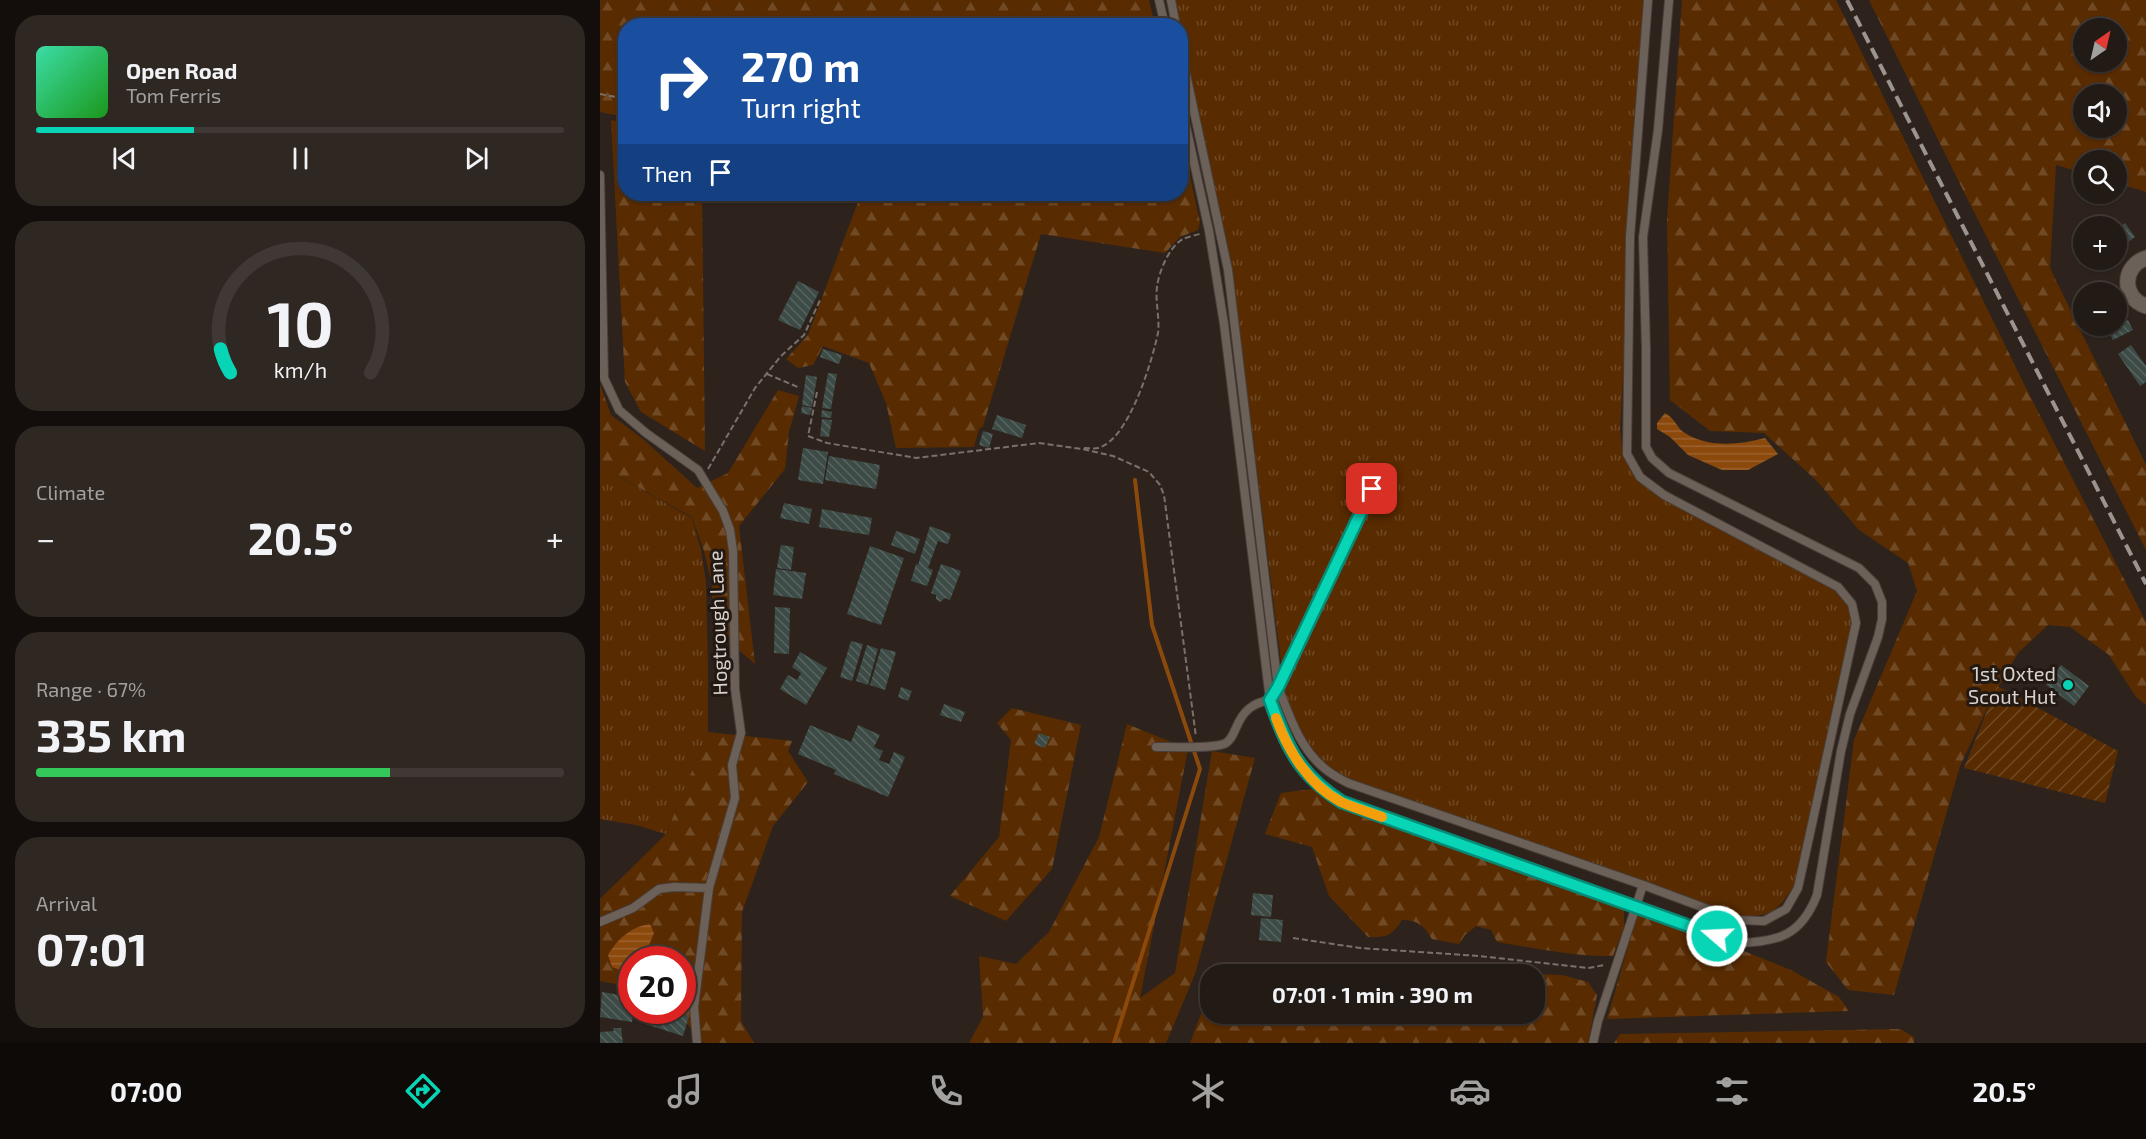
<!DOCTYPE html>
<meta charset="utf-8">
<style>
:root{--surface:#221a15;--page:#2e2722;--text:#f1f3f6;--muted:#a2a1a0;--line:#3f3834;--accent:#07d5b6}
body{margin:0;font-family:"Exo 2",sans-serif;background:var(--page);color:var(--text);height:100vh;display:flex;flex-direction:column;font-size:22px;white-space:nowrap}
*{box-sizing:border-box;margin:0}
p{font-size:20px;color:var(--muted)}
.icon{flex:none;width:33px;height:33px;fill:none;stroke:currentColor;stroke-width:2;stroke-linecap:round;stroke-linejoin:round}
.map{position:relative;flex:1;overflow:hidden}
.details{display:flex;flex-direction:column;gap:15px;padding:15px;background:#130e0c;width:600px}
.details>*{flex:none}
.hud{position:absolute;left:18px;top:18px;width:570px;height:183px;border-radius:24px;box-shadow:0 2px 4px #0004,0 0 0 2px var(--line);background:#1a4fa0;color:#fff;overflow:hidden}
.needle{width:39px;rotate:34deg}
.buttons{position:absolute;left:1473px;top:18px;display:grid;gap:12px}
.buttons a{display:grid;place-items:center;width:54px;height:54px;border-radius:50%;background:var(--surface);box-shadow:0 2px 4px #0004,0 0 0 2px var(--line);font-size:30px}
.speed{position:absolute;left:18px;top:946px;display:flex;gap:12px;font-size:30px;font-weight:700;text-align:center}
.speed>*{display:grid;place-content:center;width:78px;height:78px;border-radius:50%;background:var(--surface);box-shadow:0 2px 4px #0004,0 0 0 2px var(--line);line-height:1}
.speed .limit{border:9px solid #d22;background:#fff;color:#111}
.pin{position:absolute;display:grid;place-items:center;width:51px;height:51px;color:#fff;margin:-26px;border-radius:12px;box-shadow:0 3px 9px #0006}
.me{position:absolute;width:66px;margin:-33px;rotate:289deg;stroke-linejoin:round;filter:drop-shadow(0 0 4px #0008)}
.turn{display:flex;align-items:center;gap:21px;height:126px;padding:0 24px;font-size:27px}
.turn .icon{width:78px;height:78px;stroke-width:2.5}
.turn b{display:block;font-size:42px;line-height:51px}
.then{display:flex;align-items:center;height:57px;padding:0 24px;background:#0003;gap:12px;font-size:22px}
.big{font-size:45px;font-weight:700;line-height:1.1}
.details .card{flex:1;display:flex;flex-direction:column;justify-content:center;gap:9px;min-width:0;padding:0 21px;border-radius:24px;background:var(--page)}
.details .dial{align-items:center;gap:0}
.dial svg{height:156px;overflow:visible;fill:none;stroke:var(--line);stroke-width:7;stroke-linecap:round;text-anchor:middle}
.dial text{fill:var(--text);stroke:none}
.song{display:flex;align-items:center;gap:18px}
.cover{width:72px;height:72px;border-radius:9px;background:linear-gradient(135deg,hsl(160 70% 55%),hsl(120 70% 35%))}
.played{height:6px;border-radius:3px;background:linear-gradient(90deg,var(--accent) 30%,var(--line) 30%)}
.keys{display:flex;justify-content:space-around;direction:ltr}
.heat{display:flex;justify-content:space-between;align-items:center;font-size:33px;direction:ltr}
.charge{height:9px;border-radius:4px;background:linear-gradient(90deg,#34c759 67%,var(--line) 0)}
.trip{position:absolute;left:600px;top:964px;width:345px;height:60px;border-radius:24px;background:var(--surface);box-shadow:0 2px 4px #0004,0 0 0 2px var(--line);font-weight:700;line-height:60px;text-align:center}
.tab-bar{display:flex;height:96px;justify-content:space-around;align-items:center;background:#0e0a08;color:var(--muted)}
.tab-bar .icon{width:42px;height:42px}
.tab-bar .selected{color:var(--accent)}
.tab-bar b{font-size:27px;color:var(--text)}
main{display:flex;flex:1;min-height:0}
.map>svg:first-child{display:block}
.grass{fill:url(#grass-tufts)}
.forest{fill:url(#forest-firs);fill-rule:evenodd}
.garden{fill:url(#garden-furrows)}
.water{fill:url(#water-rules)}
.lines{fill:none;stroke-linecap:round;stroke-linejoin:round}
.stream{stroke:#8b490c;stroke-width:4}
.building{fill:url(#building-back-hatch)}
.service-casing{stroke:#483f3a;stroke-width:10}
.minor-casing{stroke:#483f3a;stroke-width:17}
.path{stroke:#7a716b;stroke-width:2;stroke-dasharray:6 3;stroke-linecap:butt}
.service{stroke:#6c6159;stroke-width:8}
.minor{stroke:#6c6159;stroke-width:15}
.rail{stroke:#9c948f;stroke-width:4;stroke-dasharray:12 6;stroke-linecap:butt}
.route-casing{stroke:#058a76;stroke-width:15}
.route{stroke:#07d5b6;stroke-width:10}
.slow{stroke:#f59e0b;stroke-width:10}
.poi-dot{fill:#07d5b6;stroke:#231913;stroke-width:2}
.labels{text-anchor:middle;stroke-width:6;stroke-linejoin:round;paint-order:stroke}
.street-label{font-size:20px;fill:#d8d1cd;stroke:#231913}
.poi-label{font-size:20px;fill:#d8d1cd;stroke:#231913;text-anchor:end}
</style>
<main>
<section class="details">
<div class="card">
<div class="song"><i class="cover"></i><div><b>Open Road</b><p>Tom Ferris</p></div></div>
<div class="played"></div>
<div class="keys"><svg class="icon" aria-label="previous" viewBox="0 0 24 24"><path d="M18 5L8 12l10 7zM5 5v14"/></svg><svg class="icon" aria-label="pause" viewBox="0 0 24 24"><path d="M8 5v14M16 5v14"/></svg><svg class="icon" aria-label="next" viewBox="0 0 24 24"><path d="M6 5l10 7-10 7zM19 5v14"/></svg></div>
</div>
<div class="card dial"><svg viewBox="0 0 100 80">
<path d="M14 69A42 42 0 1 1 86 69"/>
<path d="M14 69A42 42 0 0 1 9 57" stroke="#07d5b6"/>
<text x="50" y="56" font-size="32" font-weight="700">10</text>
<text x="50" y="72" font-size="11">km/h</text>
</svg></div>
<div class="card"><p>Climate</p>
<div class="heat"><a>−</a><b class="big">20.5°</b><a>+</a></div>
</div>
<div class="card"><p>Range · 67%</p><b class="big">335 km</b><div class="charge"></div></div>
<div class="card"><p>Arrival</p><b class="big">07:01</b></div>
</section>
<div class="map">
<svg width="1546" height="1043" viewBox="0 0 1546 1043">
<defs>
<pattern id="grass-tufts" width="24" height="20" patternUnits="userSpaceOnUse" patternTransform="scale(1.5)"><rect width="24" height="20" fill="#592b01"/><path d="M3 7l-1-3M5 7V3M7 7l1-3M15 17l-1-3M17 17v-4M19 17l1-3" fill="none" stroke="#704925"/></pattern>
<pattern id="forest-firs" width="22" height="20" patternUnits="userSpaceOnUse" patternTransform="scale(1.5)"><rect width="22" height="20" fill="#592b01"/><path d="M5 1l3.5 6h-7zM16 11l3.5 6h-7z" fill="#704925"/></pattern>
<pattern id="garden-furrows" width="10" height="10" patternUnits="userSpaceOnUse" patternTransform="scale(1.5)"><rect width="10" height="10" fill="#592b01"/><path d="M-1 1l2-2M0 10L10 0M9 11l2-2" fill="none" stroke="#704925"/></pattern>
<pattern id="water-rules" width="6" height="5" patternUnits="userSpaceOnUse" patternTransform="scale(1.5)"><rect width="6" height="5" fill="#8b490c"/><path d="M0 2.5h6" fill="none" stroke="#9b622e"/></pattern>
<pattern id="building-back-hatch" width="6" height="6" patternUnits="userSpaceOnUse" patternTransform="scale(1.5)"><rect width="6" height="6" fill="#3d4b47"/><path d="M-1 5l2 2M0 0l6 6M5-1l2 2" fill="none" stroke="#586460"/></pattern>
</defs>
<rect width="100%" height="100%" fill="#2d231c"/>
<g class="grass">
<path d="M 574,0 L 1045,0 L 1020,429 L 1023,456 L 1036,479 L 1064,500 L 1234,589 L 1248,607 L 1252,623 L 1194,886 C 1176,913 1170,917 1137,916 L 749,780 L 726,766 L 708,744 L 686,701 L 631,261 Z"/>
<path d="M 0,466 L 92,518 L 101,550 L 106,582 L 108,666 L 108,732 L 66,834 L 36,825 L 0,819 Z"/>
</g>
<g class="forest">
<path d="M 0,0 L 549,0 L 555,25 L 26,26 L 25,117 L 0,112 Z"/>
<path d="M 1082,0 L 1236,0 L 1425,386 L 1546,622 L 1546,705 L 1536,697 L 1509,655 L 1470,627 L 1448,625 L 1418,653 L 1391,700 L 1360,766 L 1294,995 L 1248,990 L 1226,962 L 1254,740 L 1317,591 L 1308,563 L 1259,530 L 1216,480 L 1164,433 L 1110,431 L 1070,400 L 1067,219 Z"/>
<path d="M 1269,0 L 1546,0 L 1546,192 L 1517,183 L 1516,160 L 1484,160 L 1483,173 L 1456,165 L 1450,268 L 1546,465 L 1546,550 L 1367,198 ZM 1484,28 L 1516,28 L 1516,62 L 1484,62 ZM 1484,94 L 1516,94 L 1516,128 L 1484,128 Z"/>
<path d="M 11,120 L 25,123 L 26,194 L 102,194 L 105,451 L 41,412 L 25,382 Z"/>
<path d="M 581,136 L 600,222 L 598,230 L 580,237 L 565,253 L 441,234 L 383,426 L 379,429 L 374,447 L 296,448 L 286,403 L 269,363 L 223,346 L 213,365 L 198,368 L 186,359 L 208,335 L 261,194 L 580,194 Z"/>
<path d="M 0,384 L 11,415 L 43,439 L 97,488 L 128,473 L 178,390 L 199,396 L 189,432 L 185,469 L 139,526 L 155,664 L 112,627 L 112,584 L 104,551 L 92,517 L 0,466 Z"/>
<path d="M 412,708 L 481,725 L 452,869 L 406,921 L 350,896 L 399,837 L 411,740 L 397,723 Z"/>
<path d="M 527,724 L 588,749 L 540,998 L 575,973 L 612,751 L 655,758 L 595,974 L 566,1043 L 369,1043 L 383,1017 L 379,956 L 416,964 L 449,932 L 499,837 Z"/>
<path d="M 108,732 L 192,741 L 188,751 L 208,782 L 173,826 L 142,912 L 141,1021 L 154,1043 L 104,1043 L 76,1011 L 82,1011 L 82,960 L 32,960 L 31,987 L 0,981 L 0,899 L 66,834 Z"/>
<path d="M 712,789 L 935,868 L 1024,905 L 1024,928 L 1013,956 C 974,957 935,948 897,942 L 891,930 L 876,926 L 865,935 L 859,944 L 832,939 C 824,926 818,920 802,920 C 791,937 787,937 768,937 L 729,896 L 712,847 L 665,834 L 681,793 Z"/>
<path d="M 1039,909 L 1191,970 L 1239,997 L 1249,1011 L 1007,1019 Z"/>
<path d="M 729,968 L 962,975 L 988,982 L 997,995 L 988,1043 L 590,1043 L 610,990 L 610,1014 L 934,1014 L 934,975 L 717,975 Z"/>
<path d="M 1300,1029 L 1314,1037 L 1314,1043 L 1014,1043 L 1020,1034 Z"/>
</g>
<path class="garden" d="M 1397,686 L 1518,751 L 1505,803 L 1364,768 Z"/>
<g class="water">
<path d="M 1065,413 C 1076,419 1077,429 1085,433 C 1108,448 1139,445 1165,438 L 1178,454 L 1148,470 L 1122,470 L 1088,455 L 1070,437 L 1057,429 L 1057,423 Z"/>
<path d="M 50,924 L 54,933 L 43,960 L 32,960 L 31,969 L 23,971 L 12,967 L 8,955 C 18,939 30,927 50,924 Z"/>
</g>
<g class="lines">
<path class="stream" d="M 514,1043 L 600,769 L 552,625 L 535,480"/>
</g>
<g class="building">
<path d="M 1525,223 L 1535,237 L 1516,251 L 1516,230 Z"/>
<path d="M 198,281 L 219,292 L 200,330 L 178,320 Z"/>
<path d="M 1516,308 L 1523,322 L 1528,320 L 1533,330 L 1513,340 L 1506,326 L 1516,326 Z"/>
<path d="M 1531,345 L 1546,366 L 1546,382 L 1540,386 L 1518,354 Z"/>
<path d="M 223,349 L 242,355 L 239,364 L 220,357 Z"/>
<path d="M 228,373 L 237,374 L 231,409 L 222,408 Z"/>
<path d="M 206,375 L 217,377 L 212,407 L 202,405 Z"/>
<path d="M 202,406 L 212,408 L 210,415 L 201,413 Z"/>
<path d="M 222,410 L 232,412 L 231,418 L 221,417 Z"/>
<path d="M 397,415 L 426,425 L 422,438 L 392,429 Z"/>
<path d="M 222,419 L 232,420 L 229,437 L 220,436 Z"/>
<path d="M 383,431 L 393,434 L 389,448 L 379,445 Z"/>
<path d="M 203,448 L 228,452 L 223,484 L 198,480 Z"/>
<path d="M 229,456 L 280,465 L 276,489 L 225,480 Z"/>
<path d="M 184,503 L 212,509 L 209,524 L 180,518 Z"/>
<path d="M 222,509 L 272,518 L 269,535 L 219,527 Z"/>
<path d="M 330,526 L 351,534 L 348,544 L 338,541 L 328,568 L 333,570 L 327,586 L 311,581 L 316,564 L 318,565 Z"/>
<path d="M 296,531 L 320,539 L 315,554 L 291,545 Z"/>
<path d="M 181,545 L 194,547 L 191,570 L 177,568 Z"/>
<path d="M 270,546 L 304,558 L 281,625 L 247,614 Z"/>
<path d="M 341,564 L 361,571 L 350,600 L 345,598 L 340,602 L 336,599 L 336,595 L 331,593 Z"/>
<path d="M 176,569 L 206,573 L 202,599 L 173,595 Z"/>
<path d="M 175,607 L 190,608 L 189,654 L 174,653 Z"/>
<path d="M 251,641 L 263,644 L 252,681 L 240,677 Z"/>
<path d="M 267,645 L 278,649 L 268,685 L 256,681 Z"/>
<path d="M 281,648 L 296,652 L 285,690 L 270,685 Z"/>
<path d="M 200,652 L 227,668 L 206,705 L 180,689 L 188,675 L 197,680 L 201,673 L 192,667 Z"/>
<path d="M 1461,665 L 1489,686 L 1474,706 L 1446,685 Z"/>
<path d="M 301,687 L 312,691 L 308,701 L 298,697 Z"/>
<path d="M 344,704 L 365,712 L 361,722 L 340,715 Z"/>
<path d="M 210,725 L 251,742 L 258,725 L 280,735 L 274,747 L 283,751 L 279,760 L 289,764 L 294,752 L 305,757 L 288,797 L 234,774 L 236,770 L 198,754 Z"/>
<path d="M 439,733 L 450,737 L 445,748 L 434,744 Z"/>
<path d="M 653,893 L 673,895 L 671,917 L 651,915 Z"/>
<path d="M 661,918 L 683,920 L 681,942 L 659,940 Z"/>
<path d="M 2,992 L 32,997 L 32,1011 L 34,1011 L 32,1022 L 0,1017 Z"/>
<path d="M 82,1000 L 89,1002 L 85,1015 L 89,1016 L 83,1036 L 45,1024 L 48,1014 L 39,1011 L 82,1011 Z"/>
<path d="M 13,1028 L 21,1028 L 23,1043 L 0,1043 L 0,1032 L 14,1031 Z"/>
</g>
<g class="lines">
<g class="service-casing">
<g id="service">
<path d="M 559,0 L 565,26"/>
<path d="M 571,0 L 576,26"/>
<path d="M 580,46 L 628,270 L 678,687 C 690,717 699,747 724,768 C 731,774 740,779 748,783 L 1043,885 L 1137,920 L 1164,921 L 1186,909 L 1198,888 L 1256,623 L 1252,604 L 1238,587 L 1064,495 L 1040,477 L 1027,454 L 1030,237 L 1048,0"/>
<path d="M 580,99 L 609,231 L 624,324 L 670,700 L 692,756 L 723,790 L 742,802 L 1137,943 C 1178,942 1201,936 1217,895 L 1241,751 L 1250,714 L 1278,637 L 1282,619 L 1282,602 L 1275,584 L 1259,568 L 1069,473 L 1052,458 L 1046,447 L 1046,349 L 1043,237 L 1058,130 L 1069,0"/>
<path d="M 0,175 L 4,378 L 19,410 L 46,433 L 98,470 L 123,511 L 130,530 L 133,551 L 135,689 L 141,733 L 132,765 L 135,798 L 109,888 L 94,1007 L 97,1043"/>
<path d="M 678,687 L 772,489"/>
<path d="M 556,747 C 571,747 615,749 626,743 C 632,739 633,734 636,728 C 643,711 652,703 670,700 L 671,697"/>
<path d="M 0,922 L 33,908 L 59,889 L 74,887 L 109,888"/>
<path d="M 993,1043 L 998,1021 L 1043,885"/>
</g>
</g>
<g class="minor-casing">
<path id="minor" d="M 1546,258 C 1522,266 1521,298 1546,306"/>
</g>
<g class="path">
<path d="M 0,94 L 26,99"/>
<path d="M 167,374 L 200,388"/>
<path d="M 217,392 L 208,436 L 227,443 L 316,458 L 439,443 L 482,449 L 513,456 L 549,472 L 560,485 L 564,495 L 596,737"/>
<path d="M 484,448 C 489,448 494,449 498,448 C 529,440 552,361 558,333 C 560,318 555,302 557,287 C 559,271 569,247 583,239 C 588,237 595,235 600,234"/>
<path d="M 108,469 L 155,388 L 181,356 L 204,335 L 221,298"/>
<path d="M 693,938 L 760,948 L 879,956 L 988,968 L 1005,965"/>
</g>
<use href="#service" class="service"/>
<use href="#minor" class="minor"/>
<path class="rail" d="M 1247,0 L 1546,584"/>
</g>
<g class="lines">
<g class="route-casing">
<path id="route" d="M 772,489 L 678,687 L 670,700 C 687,747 698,774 742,802 L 1117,936"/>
</g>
<use href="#route" class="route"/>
<path class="slow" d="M 676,718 C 688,751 709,785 741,802 C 754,808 769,812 782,817"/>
</g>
<circle class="poi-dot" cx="1468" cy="685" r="6"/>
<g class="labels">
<g class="street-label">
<text transform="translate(118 623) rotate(-92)" y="7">Hogtrough Lane</text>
</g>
<g class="poi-label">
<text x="1456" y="681">1st Oxted<tspan x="1456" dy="23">Scout Hut</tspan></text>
</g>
</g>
</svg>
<div class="buttons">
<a><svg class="needle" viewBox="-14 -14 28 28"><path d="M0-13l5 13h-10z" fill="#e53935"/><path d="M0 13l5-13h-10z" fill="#a2a1a0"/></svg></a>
<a><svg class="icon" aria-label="sound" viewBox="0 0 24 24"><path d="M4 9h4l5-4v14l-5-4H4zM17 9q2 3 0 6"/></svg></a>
<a><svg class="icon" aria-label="search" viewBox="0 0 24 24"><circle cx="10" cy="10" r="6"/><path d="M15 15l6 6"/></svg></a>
<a>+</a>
<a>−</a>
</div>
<div class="speed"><div class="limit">20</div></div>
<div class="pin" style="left:772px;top:489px;background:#d93025"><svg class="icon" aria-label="arrive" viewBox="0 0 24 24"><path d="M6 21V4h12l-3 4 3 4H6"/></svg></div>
<svg class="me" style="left:1117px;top:936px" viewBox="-20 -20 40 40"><circle r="17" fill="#07d5b6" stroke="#fff" stroke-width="3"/><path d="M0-11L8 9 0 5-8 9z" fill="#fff"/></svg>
<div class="trip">07:01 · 1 min · 390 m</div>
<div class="hud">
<div class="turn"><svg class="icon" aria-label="right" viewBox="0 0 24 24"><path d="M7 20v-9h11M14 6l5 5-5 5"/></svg><div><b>270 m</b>Turn right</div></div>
<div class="then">Then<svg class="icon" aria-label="arrive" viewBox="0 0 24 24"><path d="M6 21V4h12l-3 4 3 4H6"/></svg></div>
</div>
</div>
</main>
<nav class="tab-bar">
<b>07:00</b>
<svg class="icon selected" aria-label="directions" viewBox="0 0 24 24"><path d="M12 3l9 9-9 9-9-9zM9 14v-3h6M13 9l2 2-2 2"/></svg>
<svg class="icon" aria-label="music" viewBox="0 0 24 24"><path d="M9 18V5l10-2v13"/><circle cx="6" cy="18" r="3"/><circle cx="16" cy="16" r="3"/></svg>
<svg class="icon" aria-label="phone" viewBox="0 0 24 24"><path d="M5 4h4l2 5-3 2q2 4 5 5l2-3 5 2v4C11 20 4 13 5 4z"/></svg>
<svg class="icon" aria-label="climate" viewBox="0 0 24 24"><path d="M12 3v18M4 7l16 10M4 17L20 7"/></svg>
<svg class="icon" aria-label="car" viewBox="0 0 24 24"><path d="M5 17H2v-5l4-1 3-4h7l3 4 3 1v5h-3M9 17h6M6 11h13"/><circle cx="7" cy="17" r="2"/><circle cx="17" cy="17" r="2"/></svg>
<svg class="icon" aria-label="filters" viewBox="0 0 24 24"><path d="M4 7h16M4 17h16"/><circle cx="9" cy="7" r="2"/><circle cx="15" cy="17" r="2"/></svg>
<b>20.5°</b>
</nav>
